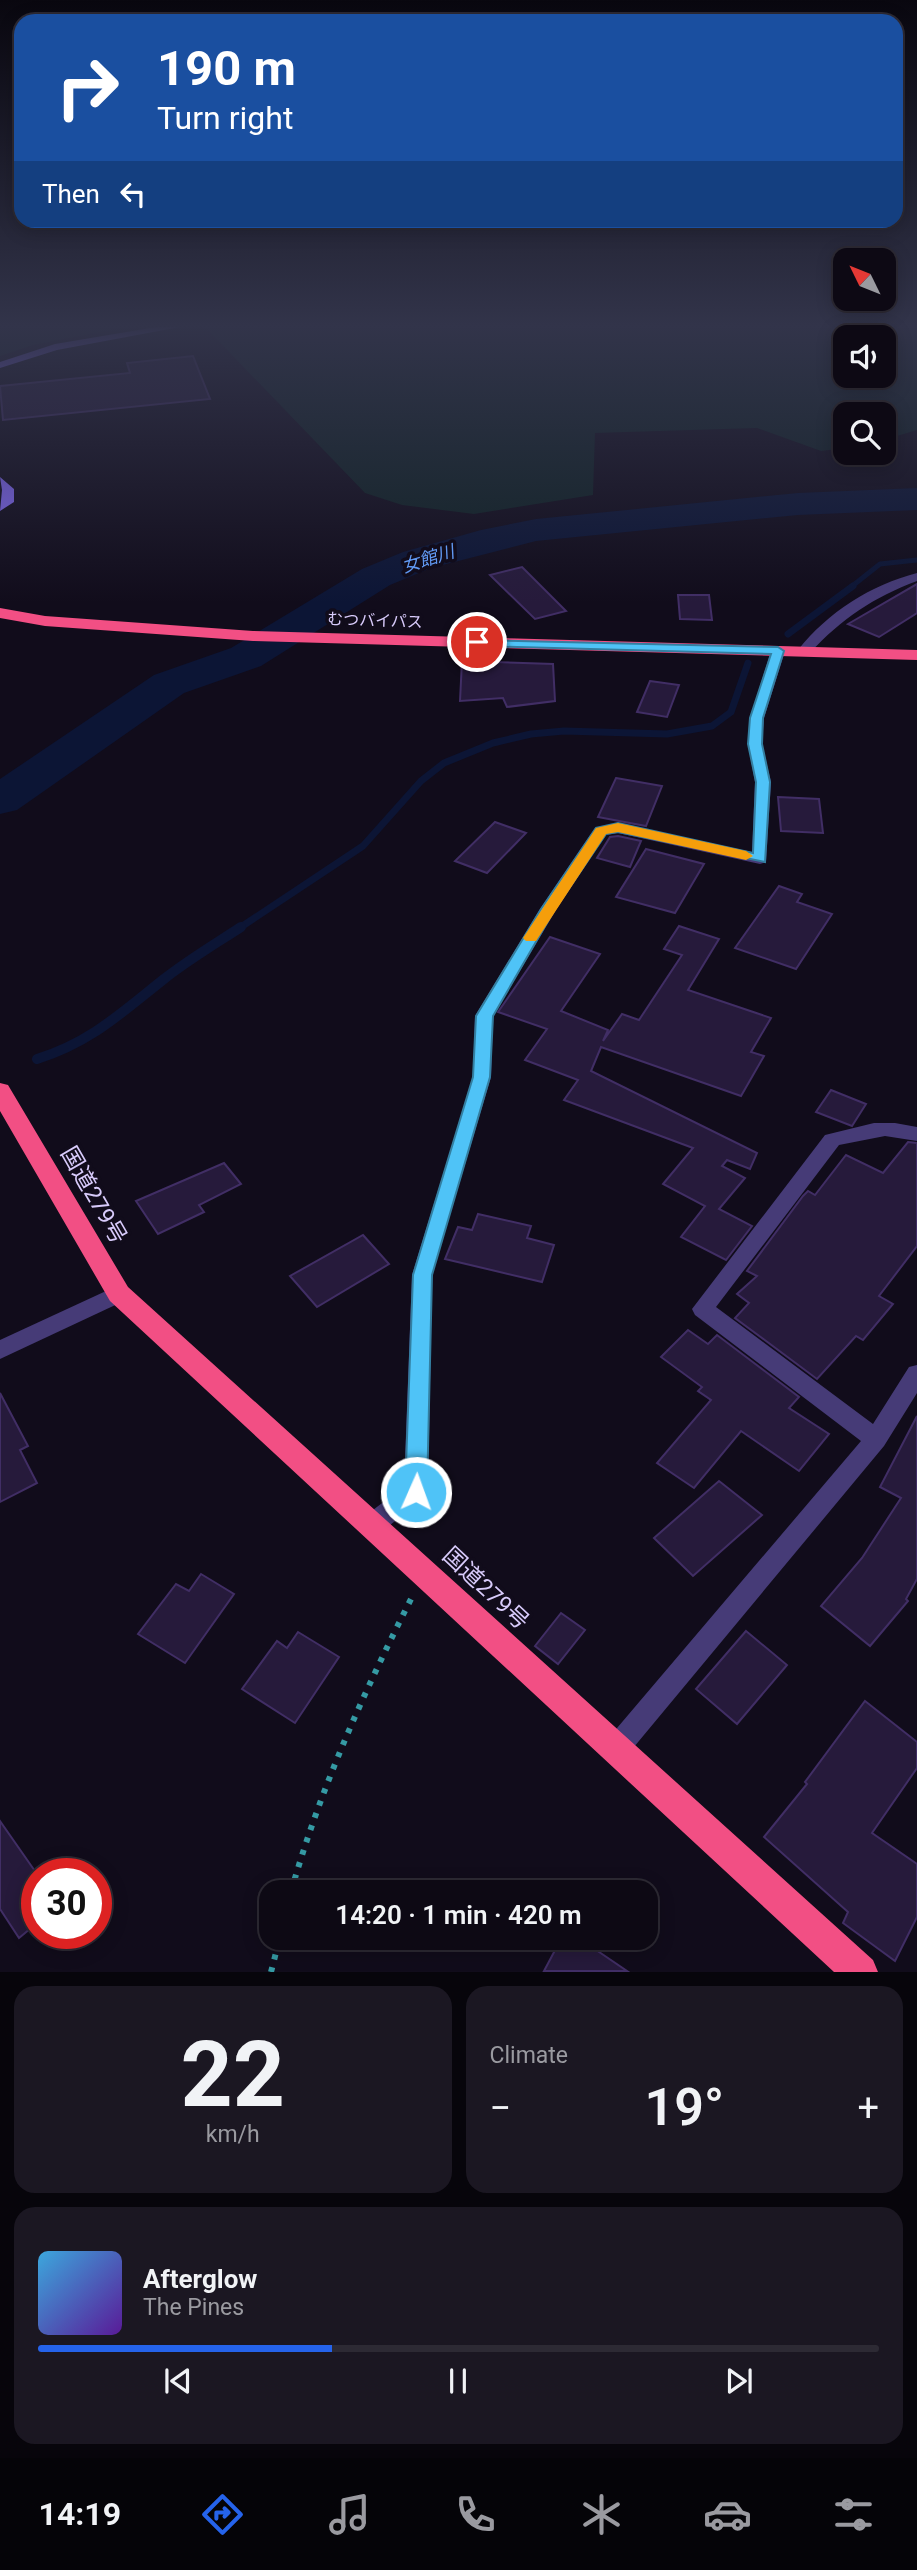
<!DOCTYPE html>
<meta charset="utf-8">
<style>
:root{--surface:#0d0914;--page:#1b1722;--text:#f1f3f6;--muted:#9a9aa0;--line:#2d2a34;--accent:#2563eb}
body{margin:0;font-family:Roboto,"Noto Sans JP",sans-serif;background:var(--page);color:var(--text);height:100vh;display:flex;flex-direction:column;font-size:26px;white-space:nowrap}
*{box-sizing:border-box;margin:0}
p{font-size:23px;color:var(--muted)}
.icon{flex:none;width:38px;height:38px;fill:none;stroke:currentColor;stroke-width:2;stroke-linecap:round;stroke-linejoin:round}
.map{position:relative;height:1972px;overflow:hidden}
.side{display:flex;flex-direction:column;gap:14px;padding:14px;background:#07050b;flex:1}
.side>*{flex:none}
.banner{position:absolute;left:14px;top:14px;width:889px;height:214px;border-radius:21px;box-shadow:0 4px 18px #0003,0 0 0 2px var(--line);background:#1a4fa0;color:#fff;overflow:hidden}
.needle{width:46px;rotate:313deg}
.buttons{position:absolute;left:833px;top:248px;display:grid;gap:14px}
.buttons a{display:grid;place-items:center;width:63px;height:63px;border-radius:14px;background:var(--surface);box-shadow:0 4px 18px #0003,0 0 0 2px var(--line);font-size:35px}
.speed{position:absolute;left:21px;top:1858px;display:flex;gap:14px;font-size:35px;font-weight:700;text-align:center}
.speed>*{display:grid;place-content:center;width:91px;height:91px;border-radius:50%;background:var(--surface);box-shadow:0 4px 18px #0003,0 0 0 2px var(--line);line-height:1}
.speed .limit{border:10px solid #d22;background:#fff;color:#111}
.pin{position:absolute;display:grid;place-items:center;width:60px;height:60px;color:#fff;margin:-30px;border:4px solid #fff;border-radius:50%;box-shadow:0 2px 7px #0007}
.me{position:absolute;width:77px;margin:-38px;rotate:2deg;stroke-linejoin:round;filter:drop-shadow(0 0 5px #0008)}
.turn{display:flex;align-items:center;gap:24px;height:147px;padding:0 28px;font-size:32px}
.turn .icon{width:91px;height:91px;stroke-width:2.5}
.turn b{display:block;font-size:49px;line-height:60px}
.then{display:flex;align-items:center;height:66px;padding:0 28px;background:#0003;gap:14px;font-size:26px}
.big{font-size:52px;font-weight:600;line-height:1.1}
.side .widget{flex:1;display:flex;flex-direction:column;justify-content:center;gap:10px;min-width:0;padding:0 24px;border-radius:21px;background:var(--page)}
.side .dial{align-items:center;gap:0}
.dial b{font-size:91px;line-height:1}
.song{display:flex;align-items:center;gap:21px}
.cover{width:84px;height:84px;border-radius:10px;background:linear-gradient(135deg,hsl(200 70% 55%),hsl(270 70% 35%))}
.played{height:7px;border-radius:4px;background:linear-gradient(90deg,var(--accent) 35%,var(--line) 35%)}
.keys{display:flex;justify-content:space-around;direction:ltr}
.heat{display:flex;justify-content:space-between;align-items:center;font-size:38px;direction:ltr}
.side .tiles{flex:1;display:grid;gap:14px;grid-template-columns:1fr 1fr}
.widget:last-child{grid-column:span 2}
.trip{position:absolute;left:259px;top:1880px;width:399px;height:70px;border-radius:21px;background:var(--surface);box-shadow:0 4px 18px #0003,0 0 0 2px var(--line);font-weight:600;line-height:70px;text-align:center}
.tabs{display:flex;height:112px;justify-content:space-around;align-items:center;background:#050408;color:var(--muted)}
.tabs .icon{width:49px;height:49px}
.tabs .active{color:var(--accent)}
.tabs b{font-size:32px;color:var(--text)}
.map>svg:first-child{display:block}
.green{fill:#102225;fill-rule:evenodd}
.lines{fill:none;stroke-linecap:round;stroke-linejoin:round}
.stream-far2{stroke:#0c1535;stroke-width:5}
.stream-far1{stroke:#0c1535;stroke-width:7}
.stream{stroke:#0c1535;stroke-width:10}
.river{fill:#0c1535;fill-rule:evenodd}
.building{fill:#261a3b;stroke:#412e65;stroke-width:2}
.path{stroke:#359aa4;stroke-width:6;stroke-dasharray:5 8;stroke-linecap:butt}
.street{fill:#463b77;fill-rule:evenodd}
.secondary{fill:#8269f4;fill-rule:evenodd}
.highway{fill:#f24f84;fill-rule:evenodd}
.route{fill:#4fc3f7;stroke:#337fa1;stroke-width:2}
.slow{fill:#f59e0b}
.labels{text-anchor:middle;stroke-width:7;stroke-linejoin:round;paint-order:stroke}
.far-street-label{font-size:16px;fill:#d8cbfb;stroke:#110c1b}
.far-water-label{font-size:18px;font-style:italic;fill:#6199f3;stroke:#110c1b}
.near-street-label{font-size:23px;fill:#d8cbfb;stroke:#110c1b}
</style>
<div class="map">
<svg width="917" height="1972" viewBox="0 0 917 1972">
<rect width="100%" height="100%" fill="#110c1b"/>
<g class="green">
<path d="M 0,327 L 125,327 L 33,345 L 0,356 Z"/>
<path d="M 205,327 L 917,327 L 917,430 L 884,440 L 884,415 L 845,415 L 845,448 L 821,451 L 757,428 L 595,433 L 593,495 L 474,514 L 402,505 L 365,493 ZM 845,338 L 884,338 L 884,376 L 845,376 Z"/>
</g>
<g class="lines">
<path class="stream-far2" d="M 851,587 L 880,564 L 917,560"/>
<g class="stream-far1">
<path d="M 788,634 L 853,586"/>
<path d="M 238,929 L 363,846 L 421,781 L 444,763 L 493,743 L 531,734 L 564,731 L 667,734 L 712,726 L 731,712 L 748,663"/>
</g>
<path class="stream" d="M 37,1059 C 91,1042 121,1013 164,979 C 188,960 215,944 241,927"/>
<path class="river" d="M 917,488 L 917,510 L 798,515 L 536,541 L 431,568 L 390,585 L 261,666 L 184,693 L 17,810 L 0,814 L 0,779 L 154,675 L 231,648 L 362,569 L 403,552 L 481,530 L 536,519 L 798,493 Z"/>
</g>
<g class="building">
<path d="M 193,356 L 210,399 L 3,420 L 0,386 L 130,373 L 127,363 Z"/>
<path d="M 522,567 L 566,611 L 535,619 L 490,575 Z"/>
<path d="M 917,584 L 917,613 L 879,637 L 848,624 Z"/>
<path d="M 678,595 L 709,595 L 712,620 L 680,619 Z"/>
<path d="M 462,661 L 553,664 L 555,701 L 507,707 L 503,698 L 460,701 Z"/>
<path d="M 650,681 L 679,685 L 667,717 L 637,712 Z"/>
<path d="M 616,778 L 662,786 L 646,826 L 598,817 Z"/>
<path d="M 778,797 L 819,799 L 823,833 L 781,831 Z"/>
<path d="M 495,822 L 526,833 L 487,873 L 455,861 Z"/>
<path d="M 618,836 L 641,841 L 630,867 L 597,858 L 610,837 Z"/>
<path d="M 646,849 L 704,864 L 675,913 L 616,897 Z"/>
<path d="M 779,886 L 802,894 L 797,902 L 832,914 L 796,969 L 735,948 Z"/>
<path d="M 679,926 L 719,939 L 688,990 L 771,1018 L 751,1052 L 764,1056 L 741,1096 L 601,1047 L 591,1071 L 757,1153 L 750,1169 L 727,1160 L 722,1166 L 745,1178 L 719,1209 L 752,1226 L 726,1260 L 681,1237 L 705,1206 L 663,1184 L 693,1148 L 564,1100 L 578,1080 L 525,1060 L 547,1029 L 498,1012 L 550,937 L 600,954 L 561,1011 L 608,1030 L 603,1041 L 622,1014 L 639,1020 L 682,955 L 664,949 Z"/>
<path d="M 831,1090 L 866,1104 L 852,1126 L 816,1112 Z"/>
<path d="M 908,1142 L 917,1143 L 917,1246 L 879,1296 L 893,1304 L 863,1340 L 856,1336 L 817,1379 L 735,1318 L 749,1303 L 737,1294 L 757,1276 L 747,1271 L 803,1196 L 808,1191 L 815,1195 L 846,1155 L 883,1173 Z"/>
<path d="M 224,1163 L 241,1184 L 199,1205 L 204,1212 L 158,1234 L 136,1201 Z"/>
<path d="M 478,1214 L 531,1226 L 527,1238 L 554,1245 L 542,1282 L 445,1259 L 458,1227 L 472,1230 Z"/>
<path d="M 363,1235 L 389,1264 L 317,1307 L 290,1276 Z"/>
<path d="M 688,1330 L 708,1344 L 717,1335 L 799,1397 L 789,1408 L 829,1434 L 799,1471 L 741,1431 L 694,1488 L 657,1463 L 711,1400 L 698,1391 L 702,1387 L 661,1357 Z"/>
<path d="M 0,1393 L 28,1446 L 20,1450 L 37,1483 L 0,1502 Z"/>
<path d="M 917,1416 L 917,1579 L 906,1599 L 908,1601 L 870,1646 L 821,1606 L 862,1558 L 901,1498 L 880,1487 Z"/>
<path d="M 719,1481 L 762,1515 L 693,1576 L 654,1538 Z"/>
<path d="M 201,1574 L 234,1594 L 185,1663 L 138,1634 L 176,1584 L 189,1591 Z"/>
<path d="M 561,1613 L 585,1630 L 558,1664 L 535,1646 Z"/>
<path d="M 746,1631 L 787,1665 L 737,1724 L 696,1689 Z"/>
<path d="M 298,1632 L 339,1657 L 295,1723 L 242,1689 L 277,1641 L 287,1648 Z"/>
<path d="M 865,1701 L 917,1742 L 917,1768 L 872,1833 L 917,1864 L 917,1917 L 895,1961 L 843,1923 L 848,1912 L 764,1837 L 807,1784 L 805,1782 Z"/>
<path d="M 0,1821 L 37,1874 L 37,1923 L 19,1938 L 0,1909 Z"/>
<path d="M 562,1937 L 577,1937 L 627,1971 L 544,1971 Z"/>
</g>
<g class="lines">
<g class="path">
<path d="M 291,1892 C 320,1789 363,1694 411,1599"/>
<path d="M 271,1972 L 280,1937"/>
</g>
<g class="street">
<path d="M 917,573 L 917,581 C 874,597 841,619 810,653 L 800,653 L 798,650 C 828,612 871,585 917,573 Z"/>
<path d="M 778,647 L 785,651 L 764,718 L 762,744 L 771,782 L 766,862 L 760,864 L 618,833 L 606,835 L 556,910 L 493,1016 L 491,1077 L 432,1275 L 428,1491 L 424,1498 L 380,1533 L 372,1536 L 364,1533 L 360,1525 L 364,1517 L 404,1486 L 412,1275 L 473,1077 L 475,1016 L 540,909 L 595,828 L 618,823 L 752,852 L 755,782 L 748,744 L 750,718 L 771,651 Z"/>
<path d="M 874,1123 L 895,1123 L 917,1127 L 917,1141 L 885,1136 L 839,1145 L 716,1307 L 873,1424 L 909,1367 L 917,1365 L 917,1393 L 884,1446 L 624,1759 L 615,1763 L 606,1759 L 602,1750 L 606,1741 L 861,1441 L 695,1315 L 692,1309 L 825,1135 Z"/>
<path d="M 119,1285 L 126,1288 L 130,1294 L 126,1300 L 0,1359 L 0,1340 Z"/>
</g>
<g class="secondary">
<path d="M 156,327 L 180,327 L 57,350 L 0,368 L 0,362 L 55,344 Z"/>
<path d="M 0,477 L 14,489 L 14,502 L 0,511 L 2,490 Z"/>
</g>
<g class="highway">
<path d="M 0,608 L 45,616 L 253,631 L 917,650 L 917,660 L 253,641 L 45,626 L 0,618 Z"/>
<path d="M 0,1083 L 8,1085 L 128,1287 L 873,1960 L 878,1972 L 834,1972 L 110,1301 L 0,1111 Z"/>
</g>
</g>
<linearGradient id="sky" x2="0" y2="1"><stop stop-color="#09070f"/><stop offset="0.54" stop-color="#32344a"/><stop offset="1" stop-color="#32344a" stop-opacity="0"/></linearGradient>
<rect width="917" height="603" fill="url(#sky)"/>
<path class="route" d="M 472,640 L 778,647 L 784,651 L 763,718 L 762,744 L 770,782 L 765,862 L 618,832 L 606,834 L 555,909 L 493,1016 L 490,1077 L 432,1275 L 427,1492 L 424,1498 L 416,1501 L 409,1498 L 405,1492 L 413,1275 L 473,1077 L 476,1016 L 541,909 L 596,828 L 618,823 L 753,853 L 756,782 L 748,744 L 750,718 L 771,654 L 477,646 L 472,645 Z"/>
<path class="slow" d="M 618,823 L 746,851 L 753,856 L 746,860 L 618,832 L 606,834 L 536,941 L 526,941 L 523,938 L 596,828 Z"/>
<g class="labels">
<g class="far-street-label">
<text transform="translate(375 620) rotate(2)" y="6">むつバイパス</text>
</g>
<g class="far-water-label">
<text transform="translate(428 559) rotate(-17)" y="6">女館川</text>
</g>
<g class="near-street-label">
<text transform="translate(94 1195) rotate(60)" y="8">国道279号</text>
<text transform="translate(486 1588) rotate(43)" y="8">国道279号</text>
</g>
</g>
</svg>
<div class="buttons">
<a><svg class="needle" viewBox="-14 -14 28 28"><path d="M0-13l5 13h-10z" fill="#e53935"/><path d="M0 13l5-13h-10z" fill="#9a9aa0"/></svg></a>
<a><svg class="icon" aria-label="sound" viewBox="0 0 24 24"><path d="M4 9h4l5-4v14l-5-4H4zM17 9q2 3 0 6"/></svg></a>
<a><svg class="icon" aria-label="search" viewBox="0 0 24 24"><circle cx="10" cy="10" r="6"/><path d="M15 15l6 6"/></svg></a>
</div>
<div class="speed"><div class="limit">30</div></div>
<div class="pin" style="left:477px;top:642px;background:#d93025"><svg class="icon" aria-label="arrive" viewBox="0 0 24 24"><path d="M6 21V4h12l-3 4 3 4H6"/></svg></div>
<svg class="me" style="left:416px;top:1492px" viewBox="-20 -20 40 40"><circle r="17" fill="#4fc3f7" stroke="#fff" stroke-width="3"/><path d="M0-11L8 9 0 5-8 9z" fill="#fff"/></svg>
<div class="trip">14:20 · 1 min · 420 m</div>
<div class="banner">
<div class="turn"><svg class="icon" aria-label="right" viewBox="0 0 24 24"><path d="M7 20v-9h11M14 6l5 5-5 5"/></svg><div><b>190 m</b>Turn right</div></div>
<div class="then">Then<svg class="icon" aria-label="left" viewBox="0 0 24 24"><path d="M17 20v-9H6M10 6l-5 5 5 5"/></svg></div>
</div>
</div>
<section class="side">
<div class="tiles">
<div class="widget dial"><b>22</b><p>km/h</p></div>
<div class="widget"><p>Climate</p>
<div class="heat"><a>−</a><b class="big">19°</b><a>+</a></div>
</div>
<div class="widget">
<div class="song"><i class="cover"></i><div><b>Afterglow</b><p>The Pines</p></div></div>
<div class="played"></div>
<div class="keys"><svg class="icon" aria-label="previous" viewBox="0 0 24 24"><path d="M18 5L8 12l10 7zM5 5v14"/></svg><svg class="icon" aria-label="pause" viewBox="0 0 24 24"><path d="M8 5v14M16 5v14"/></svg><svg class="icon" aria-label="next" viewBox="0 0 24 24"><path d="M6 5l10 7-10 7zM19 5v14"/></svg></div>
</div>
</div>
</section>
<nav class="tabs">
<b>14:19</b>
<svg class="icon active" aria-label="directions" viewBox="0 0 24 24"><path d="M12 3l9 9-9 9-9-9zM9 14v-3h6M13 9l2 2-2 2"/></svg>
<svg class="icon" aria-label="music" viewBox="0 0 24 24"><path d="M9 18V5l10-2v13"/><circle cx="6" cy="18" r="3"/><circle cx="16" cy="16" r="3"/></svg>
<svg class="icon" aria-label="phone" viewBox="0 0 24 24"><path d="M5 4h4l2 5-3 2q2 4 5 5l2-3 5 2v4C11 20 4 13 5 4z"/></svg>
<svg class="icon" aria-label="climate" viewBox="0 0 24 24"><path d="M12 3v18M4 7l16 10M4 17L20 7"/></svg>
<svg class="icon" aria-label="car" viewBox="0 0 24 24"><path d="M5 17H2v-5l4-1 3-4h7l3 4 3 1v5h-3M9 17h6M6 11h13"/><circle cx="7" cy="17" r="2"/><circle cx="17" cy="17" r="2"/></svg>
<svg class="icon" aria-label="filters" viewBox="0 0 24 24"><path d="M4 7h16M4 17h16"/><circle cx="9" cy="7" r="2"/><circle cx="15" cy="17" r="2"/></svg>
</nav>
